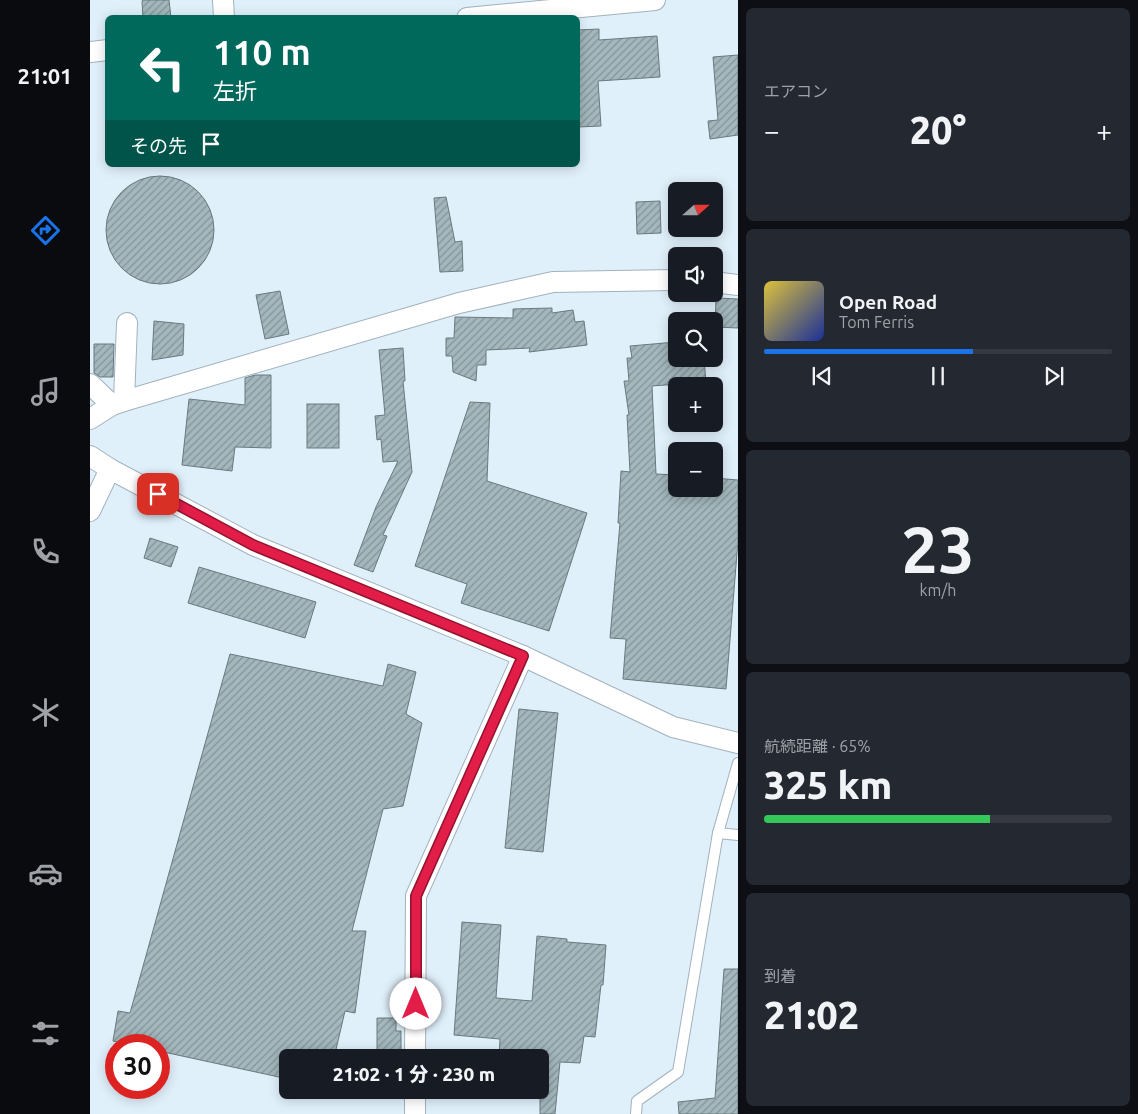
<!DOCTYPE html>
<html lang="ja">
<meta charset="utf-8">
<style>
:root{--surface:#171b24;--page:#242831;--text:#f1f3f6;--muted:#9ea1a6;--line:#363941;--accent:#1a73e8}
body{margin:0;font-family:Ubuntu,"Noto Sans JP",sans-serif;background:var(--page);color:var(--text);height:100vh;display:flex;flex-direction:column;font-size:19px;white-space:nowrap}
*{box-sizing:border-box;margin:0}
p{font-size:16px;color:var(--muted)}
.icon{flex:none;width:28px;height:28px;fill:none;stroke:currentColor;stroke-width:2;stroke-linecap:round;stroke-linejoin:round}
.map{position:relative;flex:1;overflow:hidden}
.drawer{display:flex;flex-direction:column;gap:8px;padding:8px;background:#0d0f14;width:400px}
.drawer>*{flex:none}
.guide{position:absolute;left:15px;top:15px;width:475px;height:152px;border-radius:8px;box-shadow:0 2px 12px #0003;background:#00695c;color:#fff;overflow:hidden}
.needle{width:32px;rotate:69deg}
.tools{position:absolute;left:578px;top:182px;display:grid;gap:10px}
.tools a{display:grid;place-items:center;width:55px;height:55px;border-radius:8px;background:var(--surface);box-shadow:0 2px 12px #0003;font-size:25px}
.speed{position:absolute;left:15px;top:1034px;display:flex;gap:10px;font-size:25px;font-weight:700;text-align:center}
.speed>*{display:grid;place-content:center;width:65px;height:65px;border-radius:50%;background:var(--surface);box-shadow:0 2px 12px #0003;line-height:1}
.speed .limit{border:8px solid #d22;background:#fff;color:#111}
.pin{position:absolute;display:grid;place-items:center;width:42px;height:42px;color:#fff;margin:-21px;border-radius:10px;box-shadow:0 2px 8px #0006}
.me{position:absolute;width:55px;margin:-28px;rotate:0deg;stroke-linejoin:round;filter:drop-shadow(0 0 4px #0008)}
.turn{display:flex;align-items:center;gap:18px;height:105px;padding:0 25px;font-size:22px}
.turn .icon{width:65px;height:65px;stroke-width:2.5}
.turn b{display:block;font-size:35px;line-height:42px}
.then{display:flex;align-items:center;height:48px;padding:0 25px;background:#0003;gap:10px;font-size:19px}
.big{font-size:38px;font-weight:800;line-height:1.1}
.drawer .tile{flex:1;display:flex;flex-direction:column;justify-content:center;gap:8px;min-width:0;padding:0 18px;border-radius:8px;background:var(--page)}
.drawer .dial{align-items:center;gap:0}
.dial b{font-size:65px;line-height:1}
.song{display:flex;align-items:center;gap:15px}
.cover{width:60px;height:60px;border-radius:8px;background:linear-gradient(135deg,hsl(50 70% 55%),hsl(230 70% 35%))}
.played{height:5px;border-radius:2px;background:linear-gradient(90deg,var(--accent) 60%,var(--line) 60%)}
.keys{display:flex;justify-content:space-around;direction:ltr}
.heat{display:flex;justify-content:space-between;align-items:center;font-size:28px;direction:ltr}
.charge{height:8px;border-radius:4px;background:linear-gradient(90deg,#34c759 65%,var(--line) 0)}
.trip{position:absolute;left:189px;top:1049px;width:270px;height:50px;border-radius:8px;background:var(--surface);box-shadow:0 2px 12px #0003;font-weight:800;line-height:50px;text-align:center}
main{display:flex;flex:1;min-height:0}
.tab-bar{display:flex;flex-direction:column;width:90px;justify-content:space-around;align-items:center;background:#090b0e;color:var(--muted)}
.tab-bar .icon{width:35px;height:35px}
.tab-bar .selected{color:var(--accent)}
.tab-bar b{font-size:22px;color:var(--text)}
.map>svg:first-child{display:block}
.building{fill:url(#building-hatch);stroke:#687a7f}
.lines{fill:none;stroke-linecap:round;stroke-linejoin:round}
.service-casing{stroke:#a2b2bc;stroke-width:12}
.minor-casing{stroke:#a2b2bc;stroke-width:22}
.service{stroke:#fff;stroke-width:10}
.minor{stroke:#fff;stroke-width:20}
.route-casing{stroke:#92132f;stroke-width:12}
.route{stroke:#e11d48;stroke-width:9}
</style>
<main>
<nav class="tab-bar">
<b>21:01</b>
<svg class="icon selected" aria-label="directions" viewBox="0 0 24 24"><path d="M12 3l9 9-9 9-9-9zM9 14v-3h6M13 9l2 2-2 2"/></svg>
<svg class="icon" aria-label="music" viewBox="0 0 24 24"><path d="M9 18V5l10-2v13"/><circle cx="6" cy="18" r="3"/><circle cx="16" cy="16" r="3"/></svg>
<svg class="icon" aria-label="phone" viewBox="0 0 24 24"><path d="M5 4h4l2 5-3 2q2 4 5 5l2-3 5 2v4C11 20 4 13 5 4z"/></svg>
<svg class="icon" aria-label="climate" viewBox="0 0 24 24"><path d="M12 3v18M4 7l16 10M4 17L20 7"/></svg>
<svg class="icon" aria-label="car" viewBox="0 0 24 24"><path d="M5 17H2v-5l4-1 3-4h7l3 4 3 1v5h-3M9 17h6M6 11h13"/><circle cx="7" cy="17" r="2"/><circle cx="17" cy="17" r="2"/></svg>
<svg class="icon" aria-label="filters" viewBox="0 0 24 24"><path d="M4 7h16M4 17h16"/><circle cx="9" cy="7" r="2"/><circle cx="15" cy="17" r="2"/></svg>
</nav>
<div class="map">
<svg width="648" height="1114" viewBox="0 0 648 1114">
<defs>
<pattern id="building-hatch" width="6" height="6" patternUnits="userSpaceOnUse" patternTransform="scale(1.25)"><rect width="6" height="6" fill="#a3b7bc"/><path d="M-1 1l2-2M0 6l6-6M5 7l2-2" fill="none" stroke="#849499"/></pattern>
</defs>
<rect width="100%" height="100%" fill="#e0f0fb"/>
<g class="building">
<path d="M 53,0 L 79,0 L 81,18 L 53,18 L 52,1 Z"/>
<path d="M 509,29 L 509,40 L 567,36 L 570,77 L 508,81 L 511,126 L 488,127 L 488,30 Z"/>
<path d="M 648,55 L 648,135 L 620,139 L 618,121 L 628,120 L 623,57 Z"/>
<circle cx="70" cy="230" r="54"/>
<path d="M 356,197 L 365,242 L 372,241 L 373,271 L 350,272 L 344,198 Z"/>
<path d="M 570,201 L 571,233 L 547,234 L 546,202 Z"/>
<path d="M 190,291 L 199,334 L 175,339 L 166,295 Z"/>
<path d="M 626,298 L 648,299 L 648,328 L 625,327 Z"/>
<path d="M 462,308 L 462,313 L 483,310 L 485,322 L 494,321 L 497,345 L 439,352 L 440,348 L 396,350 L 396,365 L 387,365 L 386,381 L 363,372 L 362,356 L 356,356 L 356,338 L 364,338 L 365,317 L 423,318 L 423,309 Z"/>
<path d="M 64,321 L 94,324 L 93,355 L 62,360 Z"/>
<path d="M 586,342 L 586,359 L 614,359 L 616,382 L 562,386 L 566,474 L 586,475 L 586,489 L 624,489 L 624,478 L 648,480 L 648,541 L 636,689 L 533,679 L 536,639 L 520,638 L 530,523 L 528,523 L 531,471 L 540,472 L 537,415 L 539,415 L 534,381 L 539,381 L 537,358 L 542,358 L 540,346 Z"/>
<path d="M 4,344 L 24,344 L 23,377 L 10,377 L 4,373 Z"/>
<path d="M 313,348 L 315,381 L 313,381 L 322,472 L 293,535 L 297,536 L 283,572 L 264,565 L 286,507 L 308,461 L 293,462 L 291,439 L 287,440 L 285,416 L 295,415 L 289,350 Z"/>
<path d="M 165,375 L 181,375 L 181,448 L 145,447 L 142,471 L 92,465 L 99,399 L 155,405 L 155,378 Z"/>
<path d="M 380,402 L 400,403 L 397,481 L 497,513 L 459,631 L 371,603 L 377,584 L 325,566 Z"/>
<rect x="217" y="404" width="32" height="44"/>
<path d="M 60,538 L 88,547 L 81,567 L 54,558 Z"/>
<path d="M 109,567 L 226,602 L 215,638 L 98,603 Z"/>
<path d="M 140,654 L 293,686 L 298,664 L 326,672 L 316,714 L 332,723 L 313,806 L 293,809 L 262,931 L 276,931 L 265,1013 L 255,1011 L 244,1058 L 198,1058 L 198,1079 L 69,1051 L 69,1045 L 40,1045 L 23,1041 L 28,1011 L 40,1013 Z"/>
<path d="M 429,709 L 468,713 L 453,852 L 415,848 Z"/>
<path d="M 372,922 L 411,925 L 406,998 L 442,1001 L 447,936 L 477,939 L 477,942 L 516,945 L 513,985 L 511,985 L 505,1037 L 494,1036 L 490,1063 L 470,1062 L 465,1114 L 450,1114 L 450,1058 L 409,1058 L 410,1039 L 364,1035 Z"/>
<path d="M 634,969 L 648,969 L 648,1114 L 589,1114 L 588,1102 L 625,1098 Z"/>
<path d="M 287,1018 L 306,1018 L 306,1031 L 311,1031 L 311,1058 L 287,1058 Z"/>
</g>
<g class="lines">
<g class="service-casing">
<g id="service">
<path d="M 628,833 L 648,835"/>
<path d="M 546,1114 L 547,1101 L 588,1072 L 628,833 L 648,763"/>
</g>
</g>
<g class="minor-casing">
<g id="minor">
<path d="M 133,0 L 134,18"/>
<path d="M 377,18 L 565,0"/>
<path d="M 0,52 L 18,50"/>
<path d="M 624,282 L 648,285"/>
<path d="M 0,384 L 22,405"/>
<path d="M 34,401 L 37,323"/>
<path d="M 0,419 L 22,405 L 34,401 L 369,303 L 463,282 L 586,280"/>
<path d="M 0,456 L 20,469 L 163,545 L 433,656 L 583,727 L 648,743"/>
<path d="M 0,511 L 20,469"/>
<path d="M 325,1058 L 326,896 L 433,656"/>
<path d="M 325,1114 L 325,1090"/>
</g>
</g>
<use href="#service" class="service"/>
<use href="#minor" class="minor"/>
</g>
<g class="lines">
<g class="route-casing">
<path id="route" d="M 68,494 L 163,545 L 433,656 L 326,896 L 326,1004"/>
</g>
<use href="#route" class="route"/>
</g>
</svg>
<div class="tools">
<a><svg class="needle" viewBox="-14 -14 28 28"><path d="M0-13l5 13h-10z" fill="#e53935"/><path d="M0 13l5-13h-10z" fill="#9ea1a6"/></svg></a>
<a><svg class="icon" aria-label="sound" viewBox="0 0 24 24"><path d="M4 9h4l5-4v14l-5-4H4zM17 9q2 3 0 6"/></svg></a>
<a><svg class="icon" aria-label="search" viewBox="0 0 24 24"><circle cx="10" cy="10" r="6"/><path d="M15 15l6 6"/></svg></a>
<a>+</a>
<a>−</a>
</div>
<div class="speed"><div class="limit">30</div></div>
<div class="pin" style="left:68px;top:494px;background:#d93025"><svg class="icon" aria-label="arrive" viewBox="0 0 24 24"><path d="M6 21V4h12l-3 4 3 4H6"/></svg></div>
<svg class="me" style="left:326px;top:1004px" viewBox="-20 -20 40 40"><circle r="19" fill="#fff"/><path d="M0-13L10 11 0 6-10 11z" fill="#e11d48"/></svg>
<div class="trip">21:02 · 1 分 · 230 m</div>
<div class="guide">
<div class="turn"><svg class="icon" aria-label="left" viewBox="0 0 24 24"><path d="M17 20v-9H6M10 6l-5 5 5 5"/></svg><div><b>110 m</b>左折</div></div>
<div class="then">その先<svg class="icon" aria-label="arrive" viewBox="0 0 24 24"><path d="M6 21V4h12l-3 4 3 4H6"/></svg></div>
</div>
</div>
<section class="drawer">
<div class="tile"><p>エアコン</p>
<div class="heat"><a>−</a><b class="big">20°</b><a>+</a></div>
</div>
<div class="tile">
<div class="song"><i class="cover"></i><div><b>Open Road</b><p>Tom Ferris</p></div></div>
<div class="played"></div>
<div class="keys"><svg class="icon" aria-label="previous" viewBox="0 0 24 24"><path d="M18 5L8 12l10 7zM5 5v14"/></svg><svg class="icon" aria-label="pause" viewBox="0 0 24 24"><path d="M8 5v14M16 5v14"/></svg><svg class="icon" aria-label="next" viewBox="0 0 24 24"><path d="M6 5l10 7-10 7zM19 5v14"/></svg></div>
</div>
<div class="tile dial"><b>23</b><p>km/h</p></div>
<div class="tile"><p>航続距離 · 65%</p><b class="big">325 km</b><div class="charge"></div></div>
<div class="tile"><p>到着</p><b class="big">21:02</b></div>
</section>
</main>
